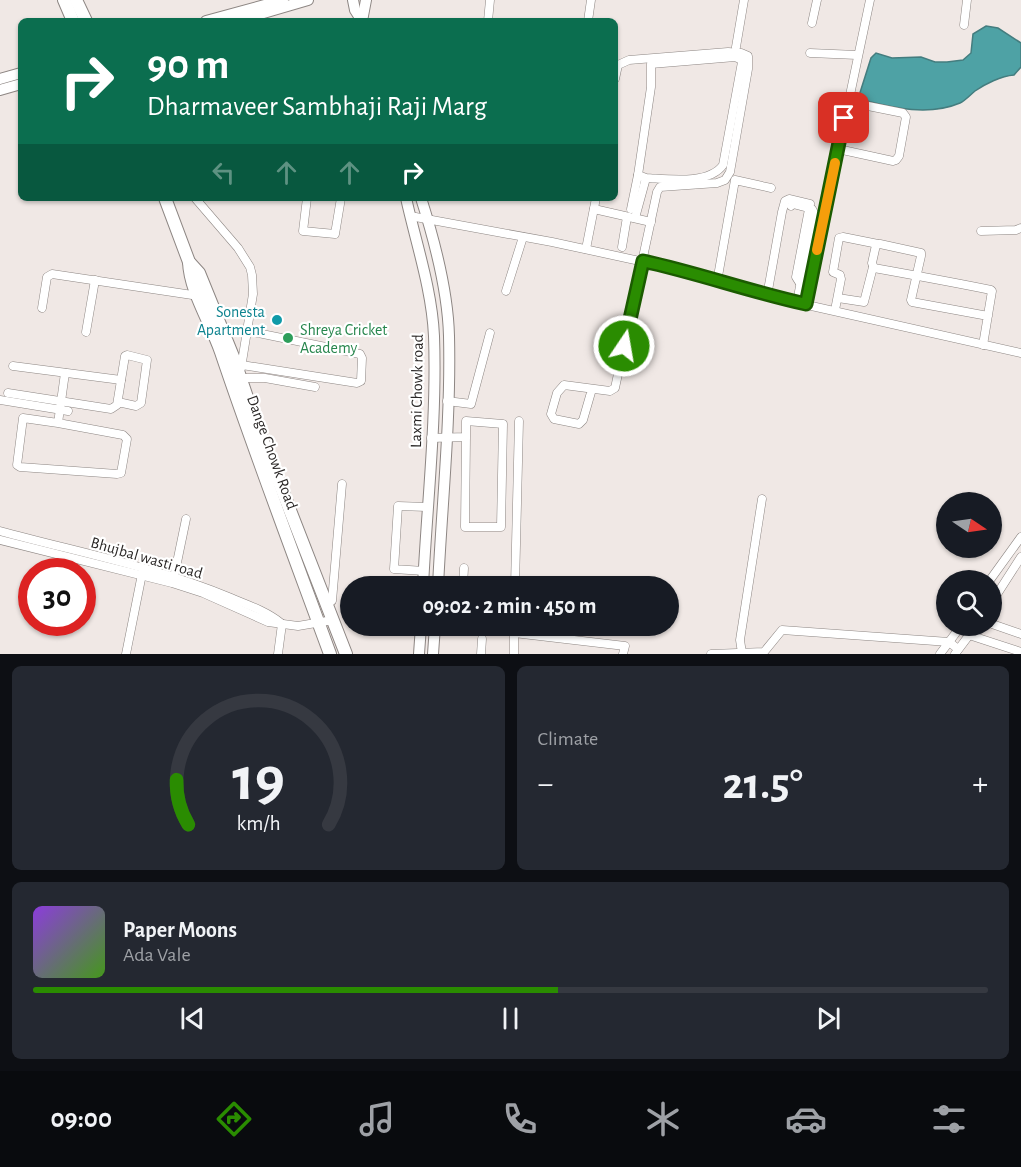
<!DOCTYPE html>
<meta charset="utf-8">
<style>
:root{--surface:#171b24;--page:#242831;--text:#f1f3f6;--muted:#9ea1a6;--line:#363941;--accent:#2a8c01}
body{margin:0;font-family:"Alegreya Sans",sans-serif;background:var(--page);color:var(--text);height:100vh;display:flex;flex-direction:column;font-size:22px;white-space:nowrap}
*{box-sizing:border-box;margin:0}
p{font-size:20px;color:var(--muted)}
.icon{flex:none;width:33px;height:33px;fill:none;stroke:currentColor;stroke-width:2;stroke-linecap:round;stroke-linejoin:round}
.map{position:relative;height:654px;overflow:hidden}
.sheet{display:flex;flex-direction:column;gap:12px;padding:12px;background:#0d0f14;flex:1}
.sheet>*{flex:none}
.banner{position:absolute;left:18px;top:18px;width:600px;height:183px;border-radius:9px;box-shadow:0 2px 4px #0004;background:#0b6e4f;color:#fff;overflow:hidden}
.needle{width:39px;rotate:103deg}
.buttons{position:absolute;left:936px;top:492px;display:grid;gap:12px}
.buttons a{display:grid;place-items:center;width:66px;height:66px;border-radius:50%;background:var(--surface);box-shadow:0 2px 4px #0004;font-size:30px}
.speed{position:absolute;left:18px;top:558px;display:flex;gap:12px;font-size:30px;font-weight:700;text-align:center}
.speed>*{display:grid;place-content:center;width:78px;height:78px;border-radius:50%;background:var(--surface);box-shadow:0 2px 4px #0004;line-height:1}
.speed .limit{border:9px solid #d22;background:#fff;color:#111}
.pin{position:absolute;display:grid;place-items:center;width:51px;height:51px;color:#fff;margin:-26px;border-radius:12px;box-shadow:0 3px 9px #0006}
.me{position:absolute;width:66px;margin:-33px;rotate:12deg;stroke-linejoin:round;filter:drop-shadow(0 0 4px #0008)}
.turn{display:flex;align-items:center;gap:21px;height:126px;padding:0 30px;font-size:27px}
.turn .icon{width:78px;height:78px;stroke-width:2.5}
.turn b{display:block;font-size:42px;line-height:51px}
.lanes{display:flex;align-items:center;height:57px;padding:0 30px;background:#0003;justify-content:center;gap:30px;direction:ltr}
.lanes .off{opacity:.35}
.big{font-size:45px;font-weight:700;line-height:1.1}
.sheet .tile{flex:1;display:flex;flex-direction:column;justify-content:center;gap:9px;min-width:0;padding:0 21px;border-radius:9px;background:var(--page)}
.sheet .dial{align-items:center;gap:0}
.dial svg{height:156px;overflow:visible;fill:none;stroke:var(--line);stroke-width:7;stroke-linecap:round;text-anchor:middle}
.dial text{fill:var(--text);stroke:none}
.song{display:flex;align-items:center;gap:18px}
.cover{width:72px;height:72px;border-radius:9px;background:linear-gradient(135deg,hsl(270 70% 55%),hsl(100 70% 35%))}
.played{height:6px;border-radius:3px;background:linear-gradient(90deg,var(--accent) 55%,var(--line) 55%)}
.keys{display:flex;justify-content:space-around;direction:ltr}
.heat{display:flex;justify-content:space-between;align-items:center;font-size:33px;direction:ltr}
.sheet .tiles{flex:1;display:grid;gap:12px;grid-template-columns:1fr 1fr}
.tile:last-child{grid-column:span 2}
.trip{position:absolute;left:340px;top:576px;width:339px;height:60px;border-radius:30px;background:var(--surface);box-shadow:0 2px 4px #0004;font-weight:700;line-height:60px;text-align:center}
.dock{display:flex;height:96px;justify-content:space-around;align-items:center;background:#090b0e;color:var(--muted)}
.dock .icon{width:42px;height:42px}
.dock .active{color:var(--accent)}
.dock b{font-size:27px;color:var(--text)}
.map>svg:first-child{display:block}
.water{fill:#4ea2a5;stroke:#447d7f;stroke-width:1.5}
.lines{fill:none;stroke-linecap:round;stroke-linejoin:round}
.minor-casing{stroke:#8d8683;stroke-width:9}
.secondary-casing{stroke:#8d8683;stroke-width:12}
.primary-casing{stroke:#8d8683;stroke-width:14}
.minor{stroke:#fff;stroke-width:8}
.secondary{stroke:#fff;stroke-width:10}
.primary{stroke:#fff;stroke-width:12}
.route-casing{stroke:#1b5b01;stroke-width:15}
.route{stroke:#2a8c01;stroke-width:10}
.slow{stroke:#f59e0b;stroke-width:10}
.culture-dot{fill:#0f9aa8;stroke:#fff;stroke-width:2}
.leisure-dot{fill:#2e9e5b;stroke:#fff;stroke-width:2}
.labels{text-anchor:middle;stroke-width:4.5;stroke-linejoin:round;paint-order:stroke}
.culture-label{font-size:16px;fill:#0d838f;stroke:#fff;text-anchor:end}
.leisure-label{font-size:16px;fill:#27864d;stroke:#fff;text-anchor:start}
.street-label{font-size:16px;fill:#2b2827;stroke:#fff}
</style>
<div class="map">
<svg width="1021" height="654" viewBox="0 0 1021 654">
<rect width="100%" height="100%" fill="#f0e8e5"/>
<path class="water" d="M 986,26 L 998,28 L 1021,43 L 1021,67 L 1014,75 C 1001,76 985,84 975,91 C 970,95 966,100 960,103 C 927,117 891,107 858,99 L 871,58 L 876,53 L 892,58 L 921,57 L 935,62 L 947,62 L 963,60 L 971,53 L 973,34 Z"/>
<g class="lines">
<g class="minor-casing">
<g id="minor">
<path d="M 488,21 L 490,0"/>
<path d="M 588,21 L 591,0"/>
<path d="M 812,23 L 817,0"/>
<path d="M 964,25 L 967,0"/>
<path d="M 736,47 L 744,0"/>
<path d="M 810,53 L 857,55"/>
<path d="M 838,149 L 893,161 L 896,160 L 899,156 L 906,117 L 903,113 L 848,102"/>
<path d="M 195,198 L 238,248 L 250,267 L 252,275 L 253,294 L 241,368"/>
<path d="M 307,198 L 303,231 L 335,234 L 341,198"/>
<path d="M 791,206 L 793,204 L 812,209 L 814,213 L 797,302"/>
<path d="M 594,209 L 651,222"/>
<path d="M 631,209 L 638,175"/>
<path d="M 410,216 L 552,242 L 672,268 L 767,296 L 1021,353"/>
<path d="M 635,218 L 646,178 C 668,179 709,185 723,165 L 742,62 L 740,59 L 735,57 L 651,64 L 651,87 L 638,175 L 646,178"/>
<path d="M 981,231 L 1016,230 L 1021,228"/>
<path d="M 622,247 L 627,217"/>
<path d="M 586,249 L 596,198"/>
<path d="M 717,282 L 735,180 L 771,188"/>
<path d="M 506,291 L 523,237"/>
<path d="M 767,296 L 782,212 L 785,201 L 789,199 L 810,204 L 796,277 L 801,285"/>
<path d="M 838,298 L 864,302 L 873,267"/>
<path d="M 806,304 L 870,0"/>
<path d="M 42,308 L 47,277 L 52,274 L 199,296"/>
<path d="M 835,310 L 841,279 L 840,275 L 833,272 L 839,238 L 843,237 L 878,244"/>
<path d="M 86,332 L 95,280"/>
<path d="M 983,345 L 992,291 L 991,290 C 952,282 913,275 874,268 L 872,263 L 876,245 L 880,244 L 921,253 L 921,256 L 911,300 L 912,302 L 988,316"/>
<path d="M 242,365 L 357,383 L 361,381 L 362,358 L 360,354 L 248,331"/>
<path d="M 13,366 L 121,380"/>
<path d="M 240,378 L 265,378 L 315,387"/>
<path d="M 592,389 L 583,420 L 579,424 L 554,419 L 551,414 L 557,393 L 564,385 L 610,391 L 615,388 L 657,192 L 660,187 L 717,183 L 725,180 L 730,172 L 748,69 L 748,56 L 741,53 L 728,52 L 629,60 L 618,65 L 615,79"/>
<path d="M 8,393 L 111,409 L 117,405 L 125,356 L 127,355 L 147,360 L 141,403 L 136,406 L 118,402"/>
<path d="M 0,400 L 68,411"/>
<path d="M 447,401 L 471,404 L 490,333"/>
<path d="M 58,423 L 123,435 L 127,439 L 121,473 L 117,474 L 20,467 L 17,465 L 23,418 L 58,423 L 65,373"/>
<path d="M 431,438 L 466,437 L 465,527 L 501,527 L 503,424 L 466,421 L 466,437"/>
<path d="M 0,531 C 77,552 157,567 231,598 C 248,605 266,611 281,623"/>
<path d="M 0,540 L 172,583 L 203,593 L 268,622 L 298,626 L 333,620"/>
<path d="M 424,571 L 394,569 L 398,506 L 427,507"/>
<path d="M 174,577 L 186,519"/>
<path d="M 990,580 L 1021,537"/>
<path d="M 463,586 L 464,568"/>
<path d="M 515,586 L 519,421"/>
<path d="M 992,602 L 1021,557"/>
<path d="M 326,603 L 332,601 L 342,484"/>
<path d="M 992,624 L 1021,634"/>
<path d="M 514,633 L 625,646 L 623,654"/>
<path d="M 969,635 L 1021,652"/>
<path d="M 742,653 L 740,640 L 762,499"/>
<path d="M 126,654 L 142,574"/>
<path d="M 278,654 L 282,624"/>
<path d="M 481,654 L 482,639"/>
<path d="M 514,654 L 514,626"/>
<path d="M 711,654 L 764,652 L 782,630 L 949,642 L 958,649"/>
<path d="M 940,654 L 961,626"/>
<path d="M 955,654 L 976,626"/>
</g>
</g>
<g class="secondary-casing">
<g id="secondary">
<path d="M 353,0 L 355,10 L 362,21"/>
<path d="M 206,21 L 283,0"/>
<path d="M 236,21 L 308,0"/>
<path d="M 362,21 L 366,0"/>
<path d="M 0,79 L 21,73"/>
<path d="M 0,90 L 21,84"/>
<path d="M 406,198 C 416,243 432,290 434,336 C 437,419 427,504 423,586"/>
<path d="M 421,198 C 434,239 448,294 449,336 C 451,419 442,503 438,586"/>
<path d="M 419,654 L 421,626"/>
<path d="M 433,654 L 435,626"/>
</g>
</g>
<g class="primary-casing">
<g id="primary">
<path d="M 64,0 L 73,21"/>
<path d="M 76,0 L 86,21"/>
<path d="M 165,198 L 189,262 L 199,273 L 234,359 L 254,418 L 346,654"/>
<path d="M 189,262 C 190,291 211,323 221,352 C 255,453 293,553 330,654"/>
</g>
</g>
<use href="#minor" class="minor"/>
<use href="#secondary" class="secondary"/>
<use href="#primary" class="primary"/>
</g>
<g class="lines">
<g class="route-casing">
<path id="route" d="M 624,346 L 643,261 C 698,273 751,292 806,304 L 844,118"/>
</g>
<use href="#route" class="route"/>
<path class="slow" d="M 817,250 L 835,163"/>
</g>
<circle class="culture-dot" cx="277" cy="320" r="6"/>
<circle class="leisure-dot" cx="288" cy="338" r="6"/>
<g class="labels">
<g class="culture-label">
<text x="265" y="317">Sonesta<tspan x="265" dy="18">Apartment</tspan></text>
</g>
<g class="leisure-label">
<text x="300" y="335">Shreya Cricket<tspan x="300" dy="18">Academy</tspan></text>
</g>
<g class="street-label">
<text transform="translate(416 391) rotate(-89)" y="6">Laxmi Chowk road</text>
<text transform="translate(273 452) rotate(70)" y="6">Dange Chowk Road</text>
<text transform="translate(147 557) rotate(16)" y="6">Bhujbal wasti road</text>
</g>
</g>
</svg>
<div class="buttons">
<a><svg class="needle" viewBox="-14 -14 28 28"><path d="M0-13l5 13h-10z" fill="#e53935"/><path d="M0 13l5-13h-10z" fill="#9ea1a6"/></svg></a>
<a><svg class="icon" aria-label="search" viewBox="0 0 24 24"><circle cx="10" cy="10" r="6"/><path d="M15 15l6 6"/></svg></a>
</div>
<div class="speed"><div class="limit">30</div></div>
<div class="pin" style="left:844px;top:118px;background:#d93025"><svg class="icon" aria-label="arrive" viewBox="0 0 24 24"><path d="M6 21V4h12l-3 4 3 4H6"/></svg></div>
<svg class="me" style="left:624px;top:346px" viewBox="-20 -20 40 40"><circle r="17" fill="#2a8c01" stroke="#fff" stroke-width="3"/><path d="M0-11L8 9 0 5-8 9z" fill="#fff"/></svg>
<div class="trip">09:02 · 2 min · 450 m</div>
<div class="banner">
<div class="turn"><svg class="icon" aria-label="right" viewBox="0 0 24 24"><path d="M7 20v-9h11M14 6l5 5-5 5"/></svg><div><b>90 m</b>Dharmaveer Sambhaji Raji Marg</div></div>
<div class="lanes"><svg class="icon off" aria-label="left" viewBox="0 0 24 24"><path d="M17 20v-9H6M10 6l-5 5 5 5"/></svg><svg class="icon off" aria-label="ahead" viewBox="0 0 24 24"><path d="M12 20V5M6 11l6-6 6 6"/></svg><svg class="icon off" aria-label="ahead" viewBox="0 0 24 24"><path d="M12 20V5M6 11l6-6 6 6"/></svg><svg class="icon" aria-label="right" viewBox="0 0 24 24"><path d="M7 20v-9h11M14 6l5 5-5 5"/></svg></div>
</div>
</div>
<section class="sheet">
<div class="tiles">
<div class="tile dial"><svg viewBox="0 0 100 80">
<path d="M14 69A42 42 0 1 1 86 69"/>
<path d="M14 69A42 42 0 0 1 8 46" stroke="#2a8c01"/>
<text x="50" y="56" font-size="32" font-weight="700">19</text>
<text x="50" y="72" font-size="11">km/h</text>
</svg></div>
<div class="tile"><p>Climate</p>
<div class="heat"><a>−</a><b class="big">21.5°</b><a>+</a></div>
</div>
<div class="tile">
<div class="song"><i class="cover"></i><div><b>Paper Moons</b><p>Ada Vale</p></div></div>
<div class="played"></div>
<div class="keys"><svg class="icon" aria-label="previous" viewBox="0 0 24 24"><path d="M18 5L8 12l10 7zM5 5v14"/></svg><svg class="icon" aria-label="pause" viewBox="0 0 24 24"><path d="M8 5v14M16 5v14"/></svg><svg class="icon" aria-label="next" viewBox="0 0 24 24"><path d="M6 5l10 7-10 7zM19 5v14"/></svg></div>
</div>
</div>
</section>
<nav class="dock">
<b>09:00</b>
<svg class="icon active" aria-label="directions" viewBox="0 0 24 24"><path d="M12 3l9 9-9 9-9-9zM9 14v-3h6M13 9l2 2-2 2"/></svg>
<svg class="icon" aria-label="music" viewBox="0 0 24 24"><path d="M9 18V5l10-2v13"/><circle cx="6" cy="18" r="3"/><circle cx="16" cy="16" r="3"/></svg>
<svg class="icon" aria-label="phone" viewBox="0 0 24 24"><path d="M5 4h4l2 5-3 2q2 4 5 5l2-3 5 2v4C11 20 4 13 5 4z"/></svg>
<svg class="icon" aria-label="climate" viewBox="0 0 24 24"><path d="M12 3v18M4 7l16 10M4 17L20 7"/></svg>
<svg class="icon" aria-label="car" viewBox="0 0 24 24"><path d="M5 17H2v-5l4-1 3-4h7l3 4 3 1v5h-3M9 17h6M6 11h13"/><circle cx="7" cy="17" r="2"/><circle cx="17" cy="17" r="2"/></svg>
<svg class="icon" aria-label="filters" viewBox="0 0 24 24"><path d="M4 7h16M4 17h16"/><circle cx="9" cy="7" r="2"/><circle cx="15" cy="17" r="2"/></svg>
</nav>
